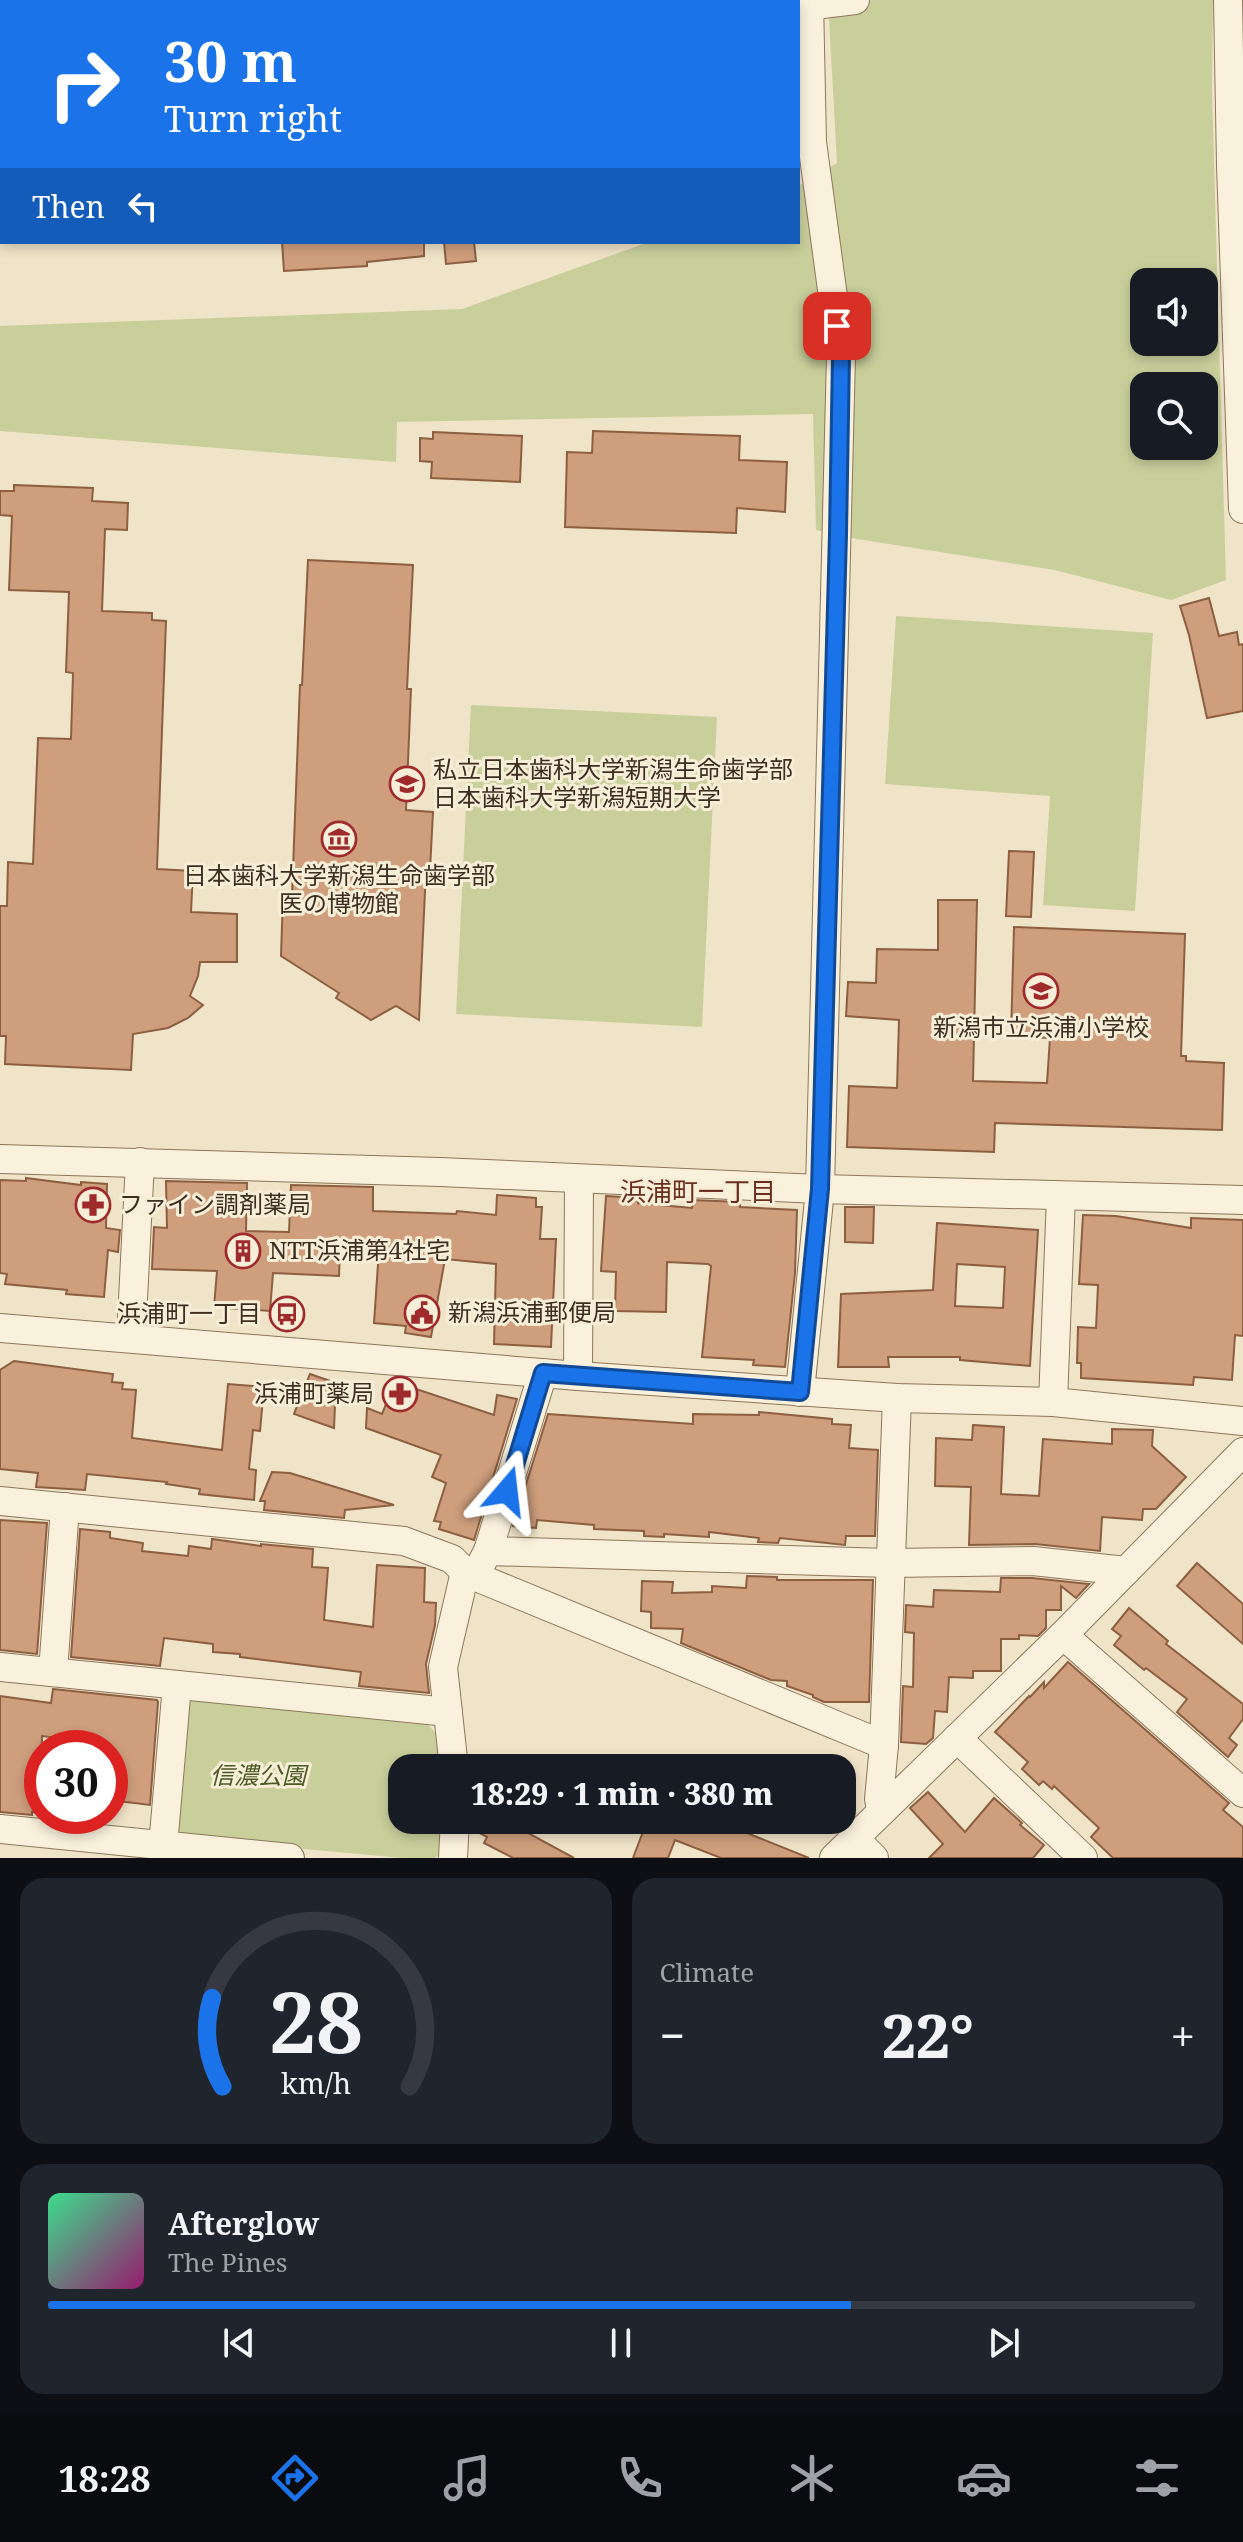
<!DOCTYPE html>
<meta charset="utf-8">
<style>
:root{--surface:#171b24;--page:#20242c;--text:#f1f3f6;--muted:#9ea1a6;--line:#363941;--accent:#1a73e8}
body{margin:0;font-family:"Noto Serif","Noto Sans JP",serif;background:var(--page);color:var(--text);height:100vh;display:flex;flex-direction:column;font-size:30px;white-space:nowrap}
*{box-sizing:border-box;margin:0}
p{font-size:26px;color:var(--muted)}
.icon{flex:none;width:44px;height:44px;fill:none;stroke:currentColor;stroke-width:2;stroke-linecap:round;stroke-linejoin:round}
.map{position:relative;height:1858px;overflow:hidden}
.panel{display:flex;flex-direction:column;gap:20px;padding:20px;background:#0d0f14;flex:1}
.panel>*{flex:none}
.hud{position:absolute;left:0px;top:0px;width:800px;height:244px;box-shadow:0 4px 12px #0003;background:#1a73e8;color:#fff;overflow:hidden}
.controls{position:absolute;left:1130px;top:268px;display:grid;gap:16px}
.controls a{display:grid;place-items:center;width:88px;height:88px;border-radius:16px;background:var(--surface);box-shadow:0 4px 12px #0003;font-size:40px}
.speed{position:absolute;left:24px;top:1730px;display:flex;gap:16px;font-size:40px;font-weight:700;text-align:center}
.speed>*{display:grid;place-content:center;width:104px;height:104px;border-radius:50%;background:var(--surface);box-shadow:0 4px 12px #0003;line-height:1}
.speed .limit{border:12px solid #d22;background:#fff;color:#111}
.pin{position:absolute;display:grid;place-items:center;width:68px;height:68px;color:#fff;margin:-34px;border-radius:16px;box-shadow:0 4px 12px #0006}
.me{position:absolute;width:88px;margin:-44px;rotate:17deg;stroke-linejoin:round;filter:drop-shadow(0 0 6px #0008)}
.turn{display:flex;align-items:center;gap:28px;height:168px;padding:0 32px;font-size:36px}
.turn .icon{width:104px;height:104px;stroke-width:2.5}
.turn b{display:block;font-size:56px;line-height:68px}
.then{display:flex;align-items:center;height:76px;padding:0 32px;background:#0003;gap:16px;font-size:30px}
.big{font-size:60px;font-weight:800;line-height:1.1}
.panel .widget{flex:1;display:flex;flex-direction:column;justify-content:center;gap:12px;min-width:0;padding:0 28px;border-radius:24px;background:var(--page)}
.panel .dial{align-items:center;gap:0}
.dial svg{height:208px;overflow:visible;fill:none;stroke:var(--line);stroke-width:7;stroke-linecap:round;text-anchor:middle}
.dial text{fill:var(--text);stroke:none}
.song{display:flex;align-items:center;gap:24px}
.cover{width:96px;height:96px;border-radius:12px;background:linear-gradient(135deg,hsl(150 70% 55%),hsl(320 70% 35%))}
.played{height:8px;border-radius:4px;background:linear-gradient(90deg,var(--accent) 70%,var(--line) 70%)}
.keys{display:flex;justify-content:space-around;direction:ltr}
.heat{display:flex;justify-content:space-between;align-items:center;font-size:44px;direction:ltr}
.panel .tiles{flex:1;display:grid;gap:20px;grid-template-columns:1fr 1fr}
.widget:last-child{grid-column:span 2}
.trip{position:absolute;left:388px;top:1754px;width:468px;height:80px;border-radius:24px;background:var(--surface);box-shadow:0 4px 12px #0003;font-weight:800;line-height:80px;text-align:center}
.dock{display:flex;height:128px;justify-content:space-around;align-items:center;background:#090b0e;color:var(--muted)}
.dock .icon{width:56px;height:56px}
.dock .active{color:var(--accent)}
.dock b{font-size:36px;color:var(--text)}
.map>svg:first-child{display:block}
.green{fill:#c9cf9b;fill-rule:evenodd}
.building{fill:#cf9f7d;stroke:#8d5f41;stroke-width:2;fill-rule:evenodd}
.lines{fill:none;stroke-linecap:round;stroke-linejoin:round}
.minor-casing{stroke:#8d765c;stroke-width:30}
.path{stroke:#8d765c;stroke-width:5;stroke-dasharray:6 4;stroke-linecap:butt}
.minor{stroke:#faf1dc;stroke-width:28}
.route-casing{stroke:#114b97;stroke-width:20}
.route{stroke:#1a73e8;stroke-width:14}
.labels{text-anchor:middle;stroke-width:6;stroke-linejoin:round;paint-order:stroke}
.poi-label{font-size:24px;fill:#3d2e20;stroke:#f7eed8;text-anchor:start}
.park-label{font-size:24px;font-style:italic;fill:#4d5a26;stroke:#f7eed8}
.neighbourhood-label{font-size:26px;fill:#6b2e1e;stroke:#f7eed8}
</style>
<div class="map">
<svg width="1243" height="1858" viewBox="0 0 1243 1858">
<rect width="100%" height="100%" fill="#f0e4c8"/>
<g class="green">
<path d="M 828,0 L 1213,0 L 1212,91 L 1226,580 L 1171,600 L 1055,570 L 857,539 L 816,530 L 813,414 L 397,422 L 396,462 L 0,431 L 0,326 L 462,309 L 649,242 L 798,242 L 798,186 L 837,163 ZM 1144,282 L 1204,282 L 1204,342 L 1144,342 ZM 1144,386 L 1204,386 L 1204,446 L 1144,446 Z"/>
<path d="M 896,616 L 1153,633 L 1135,911 L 1043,905 L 1050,796 L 885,784 Z"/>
<path d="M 471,705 L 717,717 L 702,1027 L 456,1014 Z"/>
<path d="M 189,1700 L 428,1725 L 436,1733 L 439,1768 L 402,1768 L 402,1820 L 441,1820 L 440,1854 L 435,1858 L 402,1858 L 176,1837 Z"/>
</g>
<g class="building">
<path d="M 282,242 L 424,242 L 424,256 L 367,262 L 367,266 L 284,271 Z"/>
<path d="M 444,242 L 474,242 L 476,261 L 446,264 Z"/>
<path d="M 593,431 L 740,436 L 739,460 L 787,462 L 785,512 L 737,508 L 736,533 L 565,527 L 567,452 L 592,453 Z"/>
<path d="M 433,432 L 522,436 L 520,482 L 431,478 L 432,462 L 420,461 L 420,438 L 433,439 Z"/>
<path d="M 14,485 L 93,488 L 92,501 L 128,503 L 127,530 L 105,529 L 102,611 L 152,613 L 152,620 L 166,621 L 157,869 L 193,871 L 191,912 L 237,914 L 237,962 L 200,962 L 198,976 L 190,996 L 203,1005 L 188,1018 L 168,1028 L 133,1034 L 131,1070 L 5,1064 L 6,1036 L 0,1036 L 0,906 L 7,906 L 8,862 L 33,864 L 38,738 L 71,739 L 73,673 L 66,672 L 69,592 L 9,590 L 12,516 L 0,515 L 0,491 L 14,491 Z"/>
<path d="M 308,560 L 413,565 L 407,689 L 411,689 L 406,810 L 433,812 L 430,870 L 426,870 L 419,1020 L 396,1006 L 371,1020 L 336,998 L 339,993 L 281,956 L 283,895 L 292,895 L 300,685 L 302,685 Z"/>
<path d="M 1209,598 L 1219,636 L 1237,632 L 1239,645 L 1243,644 L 1243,711 L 1207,718 L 1189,635 L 1180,606 Z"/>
<path d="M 1009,851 L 1034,852 L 1031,917 L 1006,916 Z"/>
<path d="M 938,900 L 977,900 L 973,1081 L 1047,1083 L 1050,1038 L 1011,1036 L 1014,927 L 1185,934 L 1181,1056 L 1186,1056 L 1186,1061 L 1224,1063 L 1222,1130 L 995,1123 L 994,1152 L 847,1147 L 849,1086 L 897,1088 L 899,1020 L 846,1016 L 848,982 L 876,983 L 877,949 L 938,950 Z"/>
<path d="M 26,1178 L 81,1185 L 81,1182 L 107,1184 L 106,1228 L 120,1230 L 118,1252 L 108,1250 L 104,1297 L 66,1294 L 67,1290 L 5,1284 L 7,1274 L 0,1273 L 0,1180 L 26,1181 Z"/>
<path d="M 166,1181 L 247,1183 L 246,1231 L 289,1232 L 291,1185 L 373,1187 L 373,1211 L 456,1214 L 457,1211 L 496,1215 L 497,1195 L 536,1198 L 536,1207 L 542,1207 L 540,1239 L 556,1239 L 551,1347 L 494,1344 L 496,1264 L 445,1259 L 431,1337 L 405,1333 L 406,1326 L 374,1323 L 379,1249 L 340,1248 L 339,1276 L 273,1273 L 270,1311 L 214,1307 L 217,1271 L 152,1269 L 154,1227 L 167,1228 Z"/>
<path d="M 606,1196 L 638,1198 L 638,1203 L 692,1208 L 693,1200 L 740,1202 L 740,1207 L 797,1210 L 795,1273 L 785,1367 L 753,1365 L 754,1360 L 702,1357 L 711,1266 L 708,1264 L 667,1262 L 666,1312 L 615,1311 L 616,1272 L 601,1271 Z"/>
<path d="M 845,1207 L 874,1207 L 873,1243 L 845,1242 Z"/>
<path d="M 1083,1215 L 1116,1216 L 1191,1228 L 1191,1218 L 1243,1220 L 1243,1336 L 1235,1335 L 1232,1380 L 1194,1377 L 1193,1385 L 1081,1378 L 1081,1363 L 1077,1363 L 1078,1327 L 1096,1328 L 1098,1285 L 1079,1284 Z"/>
<path d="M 937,1223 L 1038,1230 L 1030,1366 L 960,1360 L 960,1357 L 888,1357 L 889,1367 L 838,1367 L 841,1294 L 933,1290 ZM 957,1264 L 1005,1267 L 1003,1308 L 955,1306 Z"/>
<path d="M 14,1361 L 113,1374 L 112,1382 L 123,1383 L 122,1389 L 136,1390 L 132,1438 L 222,1450 L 228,1384 L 264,1387 L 260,1431 L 253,1430 L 249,1469 L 256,1470 L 254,1500 L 199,1494 L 200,1489 L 166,1484 L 167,1482 L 87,1474 L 85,1490 L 36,1487 L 38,1473 L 0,1469 L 0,1370 Z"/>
<path d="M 310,1374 L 336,1383 L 334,1428 L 294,1414 Z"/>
<path d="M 395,1382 L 494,1415 L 497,1395 L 517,1399 L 474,1540 L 439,1529 L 441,1522 L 434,1521 L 446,1483 L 432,1477 L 441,1455 L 366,1428 L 367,1408 L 382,1414 Z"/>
<path d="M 759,1412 L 832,1419 L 832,1424 L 851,1425 L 849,1448 L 878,1450 L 875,1536 L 846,1536 L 845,1545 L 780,1538 L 778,1543 L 758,1542 L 759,1538 L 709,1532 L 709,1537 L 664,1534 L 664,1537 L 644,1536 L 644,1531 L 594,1529 L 594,1525 L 537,1520 L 536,1528 L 513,1526 L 548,1414 L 693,1424 L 693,1414 L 759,1415 Z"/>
<path d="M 973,1425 L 1004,1427 L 1001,1494 L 1039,1496 L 1043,1439 L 1112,1444 L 1112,1429 L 1153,1430 L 1152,1446 L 1186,1477 L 1156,1509 L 1143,1509 L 1142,1520 L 1102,1517 L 1100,1551 L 1035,1544 L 969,1545 L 971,1487 L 935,1486 L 936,1438 L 972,1440 Z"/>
<path d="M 272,1472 L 290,1473 L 394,1505 L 345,1510 L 344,1518 L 264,1510 L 265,1501 L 260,1501 Z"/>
<path d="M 0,1520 L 47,1523 L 37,1654 L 0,1650 Z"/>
<path d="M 80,1529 L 110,1532 L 110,1538 L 143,1543 L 142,1551 L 188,1556 L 189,1546 L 211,1549 L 212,1539 L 261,1546 L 261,1544 L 313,1549 L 312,1567 L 328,1568 L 324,1620 L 373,1627 L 377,1565 L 425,1568 L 424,1602 L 436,1603 L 435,1625 L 426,1664 L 429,1693 L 359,1686 L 361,1672 L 240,1657 L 240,1654 L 213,1652 L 213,1644 L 164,1638 L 160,1666 L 71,1657 Z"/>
<path d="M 1197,1563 L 1243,1604 L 1243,1644 L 1177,1586 Z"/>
<path d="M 747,1576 L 777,1577 L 777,1580 L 873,1580 L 869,1702 L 824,1702 L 813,1697 L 813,1695 L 787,1686 L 787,1681 L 771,1680 L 681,1643 L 683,1629 L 651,1628 L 651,1612 L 641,1611 L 642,1581 L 673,1582 L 672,1593 L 712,1592 L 712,1586 L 746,1588 Z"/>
<path d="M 1001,1578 L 1032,1578 L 1089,1584 L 1076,1598 L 1061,1586 L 1061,1610 L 1046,1610 L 1046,1628 L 1038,1636 L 1019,1635 L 1019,1639 L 1001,1639 L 1001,1671 L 973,1671 L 973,1678 L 949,1677 L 947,1712 L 935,1711 L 933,1738 L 926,1744 L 901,1742 L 903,1686 L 913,1687 L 914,1633 L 905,1632 L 906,1605 L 933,1607 L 934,1590 L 1000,1592 Z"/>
<path d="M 1129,1608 L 1168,1641 L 1166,1644 L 1243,1704 L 1243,1719 L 1229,1738 L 1237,1745 L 1228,1757 L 1177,1712 L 1187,1699 L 1146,1668 L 1144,1670 L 1114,1645 L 1121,1636 L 1112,1629 Z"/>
<path d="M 1068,1662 L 1229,1803 L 1223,1810 L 1243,1827 L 1243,1858 L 1113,1858 L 1091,1837 L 1099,1828 L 1054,1786 L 1052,1789 L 1043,1781 L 1039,1785 L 1022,1769 L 1028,1762 L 995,1732 L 1029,1696 L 1030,1697 L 1044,1682 L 1044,1688 Z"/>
<path d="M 53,1689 L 157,1700 L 158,1702 L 150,1805 L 110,1800 L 110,1744 L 42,1736 L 40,1813 L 32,1812 L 32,1815 L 0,1812 L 0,1696 L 51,1703 Z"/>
<path d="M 928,1792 L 965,1832 L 994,1798 L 1022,1823 L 1020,1825 L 1044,1845 L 1033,1858 L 929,1858 L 943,1844 L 910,1808 Z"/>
<path d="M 472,1820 L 504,1820 L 574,1858 L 513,1858 L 484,1843 L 487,1837 L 472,1829 Z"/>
<path d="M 627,1820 L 715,1820 L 809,1858 L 721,1858 L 675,1840 L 668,1858 L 633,1858 L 644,1829 Z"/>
</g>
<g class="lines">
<g class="minor-casing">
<g id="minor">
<path d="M 1228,0 L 1231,165 L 1243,509"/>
<path d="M 798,7 L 855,0"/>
<path d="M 0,56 L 2,56"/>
<path d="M 0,188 L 2,188"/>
<path d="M 0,1159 L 440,1172 L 820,1189 L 1243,1200"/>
<path d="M 0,1328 L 578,1376 L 897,1398 L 1053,1402 L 1243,1421"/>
<path d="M 131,1338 L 140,1162"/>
<path d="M 578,1376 L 579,1179"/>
<path d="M 800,1392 L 820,1189 L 841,356 L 812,142 L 809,0"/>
<path d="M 1053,1402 L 1061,1196"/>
<path d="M 0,1501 L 404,1541 L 452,1559 L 465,1572 L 474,1576 L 884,1745"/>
<path d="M 488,1551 L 889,1563 L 1033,1561 L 1126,1571"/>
<path d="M 480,1566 L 488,1551 L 543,1373"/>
<path d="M 1063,1635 L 1243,1793"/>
<path d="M 0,1667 L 448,1712"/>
<path d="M 53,1672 L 65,1507"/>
<path d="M 957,1738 L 1083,1858"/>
<path d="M 454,1768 L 443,1667 L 465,1572"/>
<path d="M 881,1811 L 879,1799 L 884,1745 L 897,1398"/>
<path d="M 0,1829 L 290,1858"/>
<path d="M 854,1838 L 874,1858"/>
<path d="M 163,1846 L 177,1685"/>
<path d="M 453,1858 L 455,1820"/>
<path d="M 834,1858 L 1063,1635 L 1243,1452"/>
</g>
</g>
<path class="path" d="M 248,2 L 248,0"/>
<use href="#minor" class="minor"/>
</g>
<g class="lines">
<g class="route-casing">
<path id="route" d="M 507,1491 L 543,1373 L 800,1392 L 820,1189 L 838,534 L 841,356 L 837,326"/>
</g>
<use href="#route" class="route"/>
</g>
<defs>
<g id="university-ring" transform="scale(1.8)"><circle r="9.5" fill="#f7eed8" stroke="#9e2a2b" stroke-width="1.5"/><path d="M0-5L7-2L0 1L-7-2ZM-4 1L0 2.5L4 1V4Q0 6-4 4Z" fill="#9e2a2b"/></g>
<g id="museum-ring" transform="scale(1.8)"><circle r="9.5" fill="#f7eed8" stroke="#9e2a2b" stroke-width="1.5"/><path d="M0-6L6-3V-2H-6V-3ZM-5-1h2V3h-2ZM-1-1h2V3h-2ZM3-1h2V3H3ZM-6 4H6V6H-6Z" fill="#9e2a2b"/></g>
<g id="school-ring" transform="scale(1.8)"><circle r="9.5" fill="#f7eed8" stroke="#9e2a2b" stroke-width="1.5"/><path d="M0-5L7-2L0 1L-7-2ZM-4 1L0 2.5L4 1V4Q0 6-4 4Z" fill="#9e2a2b"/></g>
<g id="pharmacy-ring" transform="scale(1.8)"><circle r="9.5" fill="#f7eed8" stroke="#9e2a2b" stroke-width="1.5"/><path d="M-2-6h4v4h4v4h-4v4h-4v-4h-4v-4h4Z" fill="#9e2a2b"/></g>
<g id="building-ring" transform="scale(1.8)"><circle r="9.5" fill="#f7eed8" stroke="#9e2a2b" stroke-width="1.5"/><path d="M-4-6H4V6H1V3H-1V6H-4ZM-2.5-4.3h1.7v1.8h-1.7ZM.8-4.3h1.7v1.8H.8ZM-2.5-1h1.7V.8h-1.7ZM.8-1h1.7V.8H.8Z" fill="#9e2a2b"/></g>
<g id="civic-ring" transform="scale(1.8)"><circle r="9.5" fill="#f7eed8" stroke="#9e2a2b" stroke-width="1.5"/><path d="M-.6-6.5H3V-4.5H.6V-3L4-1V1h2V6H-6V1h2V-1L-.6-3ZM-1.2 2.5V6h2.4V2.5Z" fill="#9e2a2b"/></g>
<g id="bus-ring" transform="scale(1.8)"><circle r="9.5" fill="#f7eed8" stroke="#9e2a2b" stroke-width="1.5"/><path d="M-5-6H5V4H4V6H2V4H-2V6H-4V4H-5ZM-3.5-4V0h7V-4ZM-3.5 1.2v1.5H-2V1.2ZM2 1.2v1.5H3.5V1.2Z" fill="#9e2a2b"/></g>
</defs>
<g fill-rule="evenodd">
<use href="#university-ring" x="407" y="784"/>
<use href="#museum-ring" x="339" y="839"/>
<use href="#school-ring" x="1041" y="991"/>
<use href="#pharmacy-ring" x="93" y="1205"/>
<use href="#building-ring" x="243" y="1251"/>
<use href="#civic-ring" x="422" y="1313"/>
<use href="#bus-ring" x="287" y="1314"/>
<use href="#pharmacy-ring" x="400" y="1394"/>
</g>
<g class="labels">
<g class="poi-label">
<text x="433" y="778">私立日本歯科大学新潟生命歯学部<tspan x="433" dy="28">日本歯科大学新潟短期大学</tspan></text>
<text x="339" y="884" text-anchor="middle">日本歯科大学新潟生命歯学部<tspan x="339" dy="28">医の博物館</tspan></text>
<text x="1041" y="1036" text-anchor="middle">新潟市立浜浦小学校</text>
<text x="119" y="1213">ファイン調剤薬局</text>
<text x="269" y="1259">NTT浜浦第4社宅</text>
<text x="448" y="1321">新潟浜浦郵便局</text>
<text x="261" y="1322" text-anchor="end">浜浦町一丁目</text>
<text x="374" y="1402" text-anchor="end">浜浦町薬局</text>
</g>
<g class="park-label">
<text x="258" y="1784">信濃公園</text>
</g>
<g class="neighbourhood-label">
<text x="698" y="1201">浜浦町一丁目</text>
</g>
</g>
</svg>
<div class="controls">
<a><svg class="icon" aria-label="sound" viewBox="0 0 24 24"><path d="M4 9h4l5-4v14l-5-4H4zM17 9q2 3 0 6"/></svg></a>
<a><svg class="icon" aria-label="search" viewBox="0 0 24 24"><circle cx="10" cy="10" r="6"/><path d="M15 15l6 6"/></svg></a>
</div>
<div class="speed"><div class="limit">30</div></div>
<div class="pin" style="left:837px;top:326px;background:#d93025"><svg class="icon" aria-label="arrive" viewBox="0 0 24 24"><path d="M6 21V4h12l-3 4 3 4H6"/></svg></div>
<svg class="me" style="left:507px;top:1491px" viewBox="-20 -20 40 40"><path d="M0-17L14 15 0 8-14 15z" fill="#1a73e8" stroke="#fff" stroke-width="4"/></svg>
<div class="trip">18:29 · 1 min · 380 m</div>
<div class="hud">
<div class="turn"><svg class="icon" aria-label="right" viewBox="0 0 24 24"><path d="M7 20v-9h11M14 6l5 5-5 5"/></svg><div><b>30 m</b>Turn right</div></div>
<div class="then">Then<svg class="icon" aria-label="left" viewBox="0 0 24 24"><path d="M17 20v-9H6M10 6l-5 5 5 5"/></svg></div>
</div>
</div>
<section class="panel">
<div class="tiles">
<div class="widget dial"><svg viewBox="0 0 100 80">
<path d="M14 69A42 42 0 1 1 86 69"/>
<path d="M14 69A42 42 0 0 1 10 35" stroke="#1a73e8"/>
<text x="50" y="56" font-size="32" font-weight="700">28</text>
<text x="50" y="72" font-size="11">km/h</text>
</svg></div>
<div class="widget"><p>Climate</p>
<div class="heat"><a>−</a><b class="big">22°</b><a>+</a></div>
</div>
<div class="widget">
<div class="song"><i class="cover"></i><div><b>Afterglow</b><p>The Pines</p></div></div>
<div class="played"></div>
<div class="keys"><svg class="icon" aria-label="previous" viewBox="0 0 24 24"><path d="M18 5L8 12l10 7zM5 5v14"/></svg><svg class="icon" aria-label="pause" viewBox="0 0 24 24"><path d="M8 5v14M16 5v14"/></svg><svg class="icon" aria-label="next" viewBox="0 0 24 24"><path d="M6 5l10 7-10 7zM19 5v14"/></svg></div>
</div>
</div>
</section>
<nav class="dock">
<b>18:28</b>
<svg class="icon active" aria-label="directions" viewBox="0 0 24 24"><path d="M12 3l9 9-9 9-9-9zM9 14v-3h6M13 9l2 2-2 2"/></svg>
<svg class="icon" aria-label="music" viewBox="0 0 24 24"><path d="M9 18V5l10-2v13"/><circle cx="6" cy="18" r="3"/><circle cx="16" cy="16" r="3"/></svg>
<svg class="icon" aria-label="phone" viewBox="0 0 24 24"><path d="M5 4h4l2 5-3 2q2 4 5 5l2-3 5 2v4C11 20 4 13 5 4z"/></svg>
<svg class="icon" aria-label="climate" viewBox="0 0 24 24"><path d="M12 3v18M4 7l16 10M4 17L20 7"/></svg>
<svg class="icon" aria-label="car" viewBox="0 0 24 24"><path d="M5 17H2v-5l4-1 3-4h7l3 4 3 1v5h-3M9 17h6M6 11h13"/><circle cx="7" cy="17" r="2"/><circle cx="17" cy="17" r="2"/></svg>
<svg class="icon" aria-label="filters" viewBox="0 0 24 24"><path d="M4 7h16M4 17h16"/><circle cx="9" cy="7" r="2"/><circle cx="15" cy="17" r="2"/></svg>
</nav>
